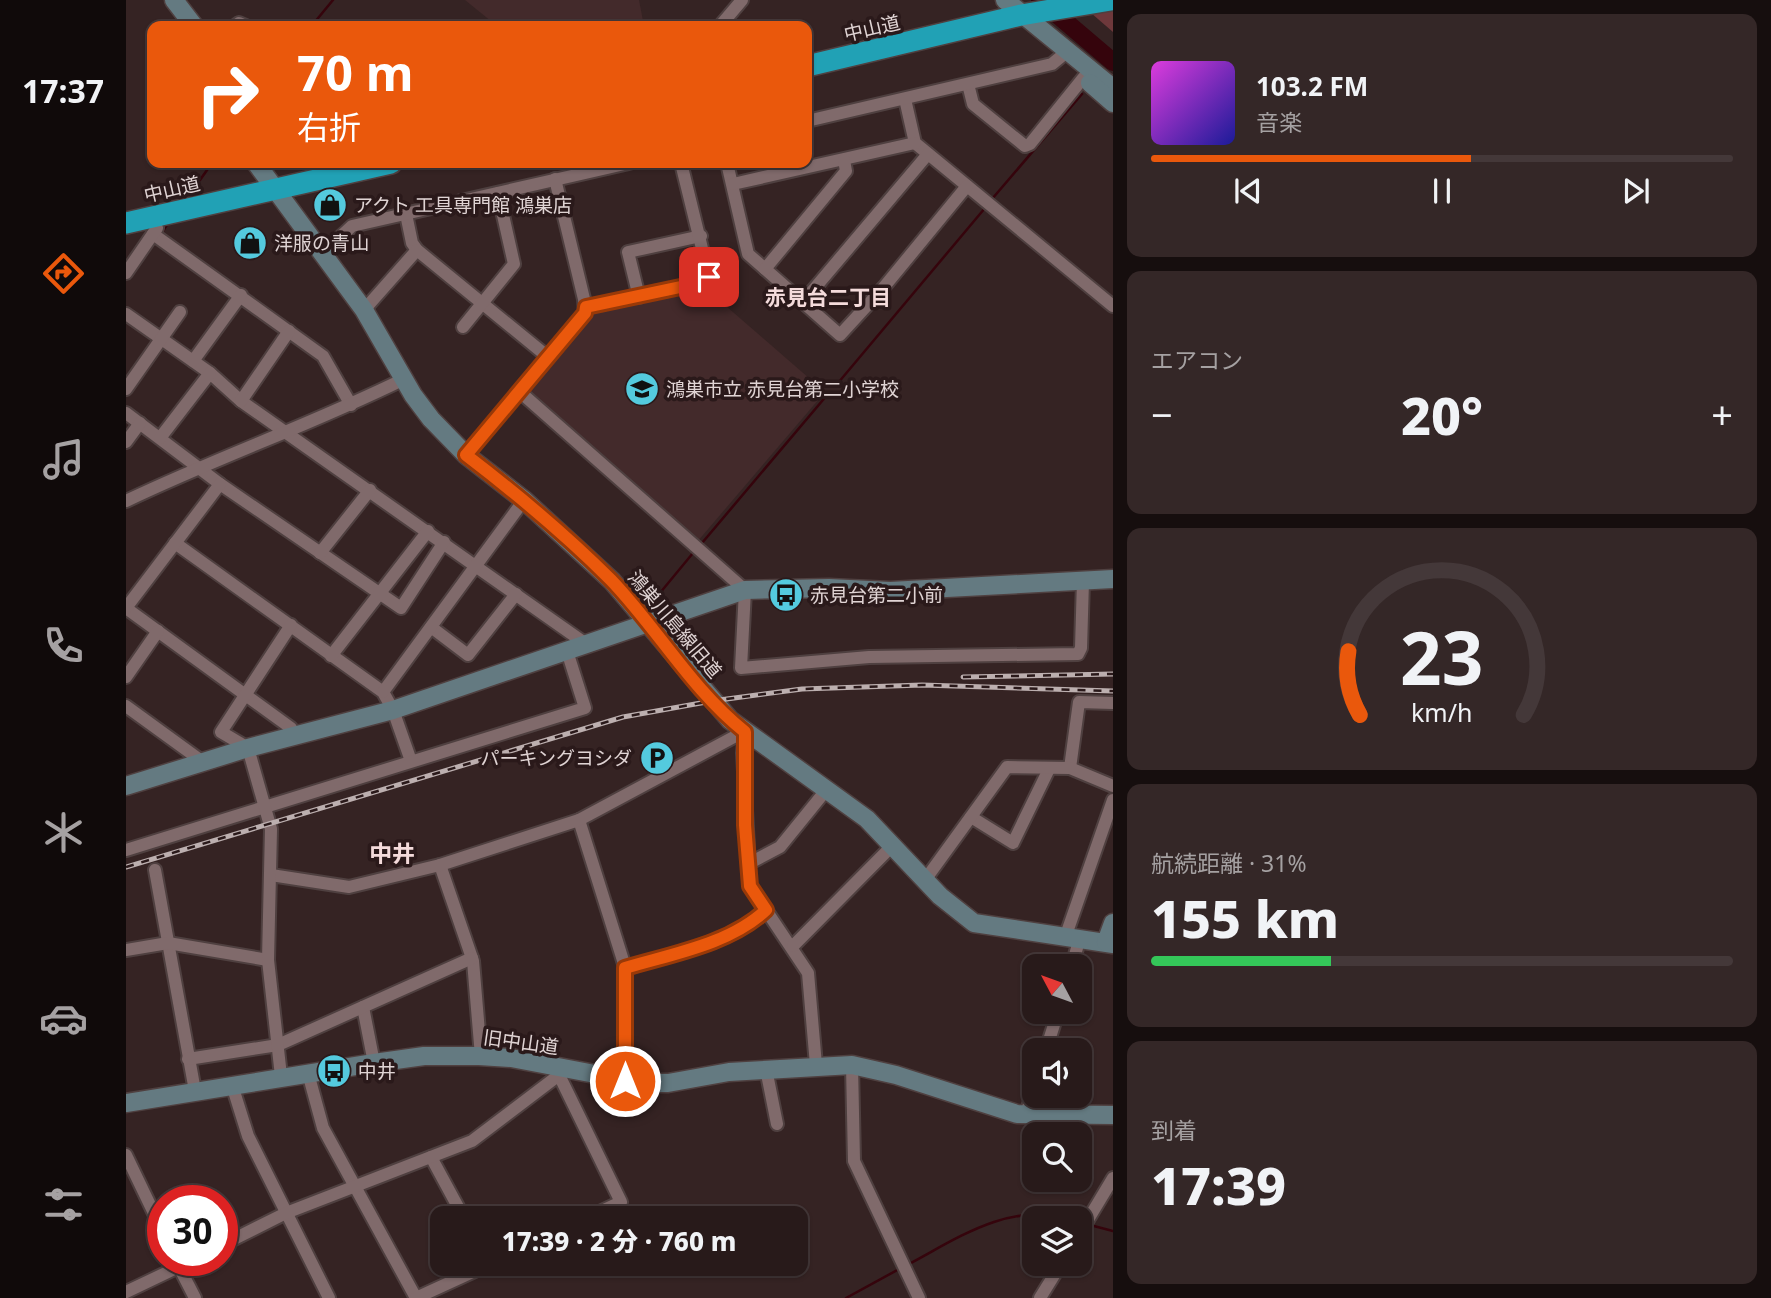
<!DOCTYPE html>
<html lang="ja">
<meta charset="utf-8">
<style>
:root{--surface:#281a1a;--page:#342727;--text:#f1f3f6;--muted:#a5a1a2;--line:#443839;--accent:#ea580c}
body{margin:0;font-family:"Noto Sans","Noto Sans JP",sans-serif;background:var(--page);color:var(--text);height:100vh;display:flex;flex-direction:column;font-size:26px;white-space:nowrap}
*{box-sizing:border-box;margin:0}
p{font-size:23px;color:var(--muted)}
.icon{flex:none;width:38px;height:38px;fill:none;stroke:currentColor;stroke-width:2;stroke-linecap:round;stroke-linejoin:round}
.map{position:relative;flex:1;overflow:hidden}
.sheet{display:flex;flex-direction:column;gap:14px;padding:14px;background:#160e0e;width:658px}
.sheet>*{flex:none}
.guide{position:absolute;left:21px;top:21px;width:665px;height:147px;border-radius:14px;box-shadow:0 2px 5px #0004,0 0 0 2px var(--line);background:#ea580c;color:#fff;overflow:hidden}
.needle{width:46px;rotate:311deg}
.fabs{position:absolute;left:896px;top:954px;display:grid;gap:14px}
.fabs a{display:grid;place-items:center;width:70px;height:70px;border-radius:14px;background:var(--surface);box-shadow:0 2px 5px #0004,0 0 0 2px var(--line);font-size:35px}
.speed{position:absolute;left:21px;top:1185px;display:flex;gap:14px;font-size:35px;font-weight:700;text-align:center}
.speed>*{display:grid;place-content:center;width:91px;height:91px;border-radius:50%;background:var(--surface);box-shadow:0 2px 5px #0004,0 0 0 2px var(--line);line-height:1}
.speed .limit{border:10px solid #d22;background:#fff;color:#111}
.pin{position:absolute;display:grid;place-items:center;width:60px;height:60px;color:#fff;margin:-30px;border-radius:14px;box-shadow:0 4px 10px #0006}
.me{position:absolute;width:77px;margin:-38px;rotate:0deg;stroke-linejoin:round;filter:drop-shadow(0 0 5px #0008)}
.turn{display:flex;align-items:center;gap:24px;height:147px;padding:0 35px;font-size:32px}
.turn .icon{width:91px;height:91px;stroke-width:2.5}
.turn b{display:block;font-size:49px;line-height:60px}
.big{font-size:52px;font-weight:800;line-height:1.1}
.sheet .tile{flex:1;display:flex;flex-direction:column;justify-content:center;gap:10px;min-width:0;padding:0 24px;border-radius:14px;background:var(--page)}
.sheet .dial{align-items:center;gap:0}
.dial svg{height:182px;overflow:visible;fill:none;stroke:var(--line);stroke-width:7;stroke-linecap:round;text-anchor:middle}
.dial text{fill:var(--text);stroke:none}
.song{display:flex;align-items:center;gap:21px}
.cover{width:84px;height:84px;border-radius:10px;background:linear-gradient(135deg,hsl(300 70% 55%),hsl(240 70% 35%))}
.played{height:7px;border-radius:4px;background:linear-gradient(90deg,var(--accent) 55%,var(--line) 55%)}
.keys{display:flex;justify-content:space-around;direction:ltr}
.heat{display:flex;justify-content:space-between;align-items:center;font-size:38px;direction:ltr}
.charge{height:10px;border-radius:5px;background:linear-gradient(90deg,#34c759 31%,var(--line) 0)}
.trip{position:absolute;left:304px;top:1206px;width:378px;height:70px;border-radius:14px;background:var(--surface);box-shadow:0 2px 5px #0004,0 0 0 2px var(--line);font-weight:800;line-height:70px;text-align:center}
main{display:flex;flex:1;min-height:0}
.menu{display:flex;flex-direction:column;width:126px;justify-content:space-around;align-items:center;background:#100a0a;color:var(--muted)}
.menu .icon{width:49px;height:49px}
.menu .on{color:var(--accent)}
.menu b{font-size:32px;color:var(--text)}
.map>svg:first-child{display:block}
.built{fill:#432a2b}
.green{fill:#6e383b}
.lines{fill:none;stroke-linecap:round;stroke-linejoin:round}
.stream{stroke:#35040c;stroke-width:2.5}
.river{stroke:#35040c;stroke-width:18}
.street-casing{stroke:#4f4040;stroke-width:16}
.secondary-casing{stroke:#4f4040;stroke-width:21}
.highway-casing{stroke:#4f4040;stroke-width:24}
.street{stroke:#806a6b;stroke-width:12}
.secondary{stroke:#647a81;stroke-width:18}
.highway{stroke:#21a1b5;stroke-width:21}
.rail-casing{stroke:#bcafaf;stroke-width:5}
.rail{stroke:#2a191a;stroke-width:2.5;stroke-dasharray:8;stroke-linecap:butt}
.route-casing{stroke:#983908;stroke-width:18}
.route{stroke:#ea580c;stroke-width:12}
.labels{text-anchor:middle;stroke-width:7;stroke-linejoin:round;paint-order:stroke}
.street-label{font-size:19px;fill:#e0d4d4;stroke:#2a191a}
.poi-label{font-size:19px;fill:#e0d4d4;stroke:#2a191a;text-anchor:start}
.neighbourhood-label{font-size:21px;font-weight:bold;fill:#f4dbdb;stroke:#2a191a}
.quarter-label{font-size:23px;font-weight:bold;fill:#f4dbdb;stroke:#2a191a}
</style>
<main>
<nav class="menu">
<b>17:37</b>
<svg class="icon on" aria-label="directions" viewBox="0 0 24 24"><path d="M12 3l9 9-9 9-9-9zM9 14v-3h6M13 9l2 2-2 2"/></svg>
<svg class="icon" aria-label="music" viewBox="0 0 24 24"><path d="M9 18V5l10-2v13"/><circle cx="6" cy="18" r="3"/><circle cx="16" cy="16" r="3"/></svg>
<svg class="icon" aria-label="phone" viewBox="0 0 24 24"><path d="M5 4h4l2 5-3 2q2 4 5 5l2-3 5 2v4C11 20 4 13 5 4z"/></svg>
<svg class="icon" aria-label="climate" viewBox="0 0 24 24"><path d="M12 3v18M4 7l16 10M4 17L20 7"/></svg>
<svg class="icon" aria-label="car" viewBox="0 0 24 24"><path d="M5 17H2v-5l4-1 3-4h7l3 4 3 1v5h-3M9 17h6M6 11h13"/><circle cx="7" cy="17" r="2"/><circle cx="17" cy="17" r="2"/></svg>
<svg class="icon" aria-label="filters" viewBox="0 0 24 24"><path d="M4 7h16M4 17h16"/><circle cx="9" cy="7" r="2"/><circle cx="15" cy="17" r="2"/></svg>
</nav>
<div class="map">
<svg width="987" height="1298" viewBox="0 0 987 1298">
<rect width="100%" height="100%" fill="#352323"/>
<g class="built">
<path d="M 339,0 L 513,0 L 518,26 L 371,26 Z"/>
<path d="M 578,287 L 699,392 L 571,542 L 402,393 L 402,388 L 465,313 Z"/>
</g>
<path class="green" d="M 987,9 L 987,32 L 965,13 Z"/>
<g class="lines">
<g class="stream">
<path d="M 188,23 L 207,0"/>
<path d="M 74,180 L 86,163"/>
<path d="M 866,199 L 956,94"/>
<path d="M 37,231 L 42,223"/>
<path d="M 22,251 L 27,244"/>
<path d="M 712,383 L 859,208"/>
<path d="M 576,543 L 702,394"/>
<path d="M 524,605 L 567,553"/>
<path d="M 964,1225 L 987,1231"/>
<path d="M 781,1265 C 829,1240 880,1203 937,1218"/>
<path d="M 720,1298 L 775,1268"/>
</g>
<path class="river" d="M 914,0 L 987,62"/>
<g class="street-casing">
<g id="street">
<path d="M 109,26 L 113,23 L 120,26"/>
<path d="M 594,26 L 616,0"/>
<path d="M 842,84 L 847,104 L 899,146 L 904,144 L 958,77"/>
<path d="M 779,99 L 789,143 L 987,306"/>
<path d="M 681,121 L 926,64 L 943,50"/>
<path d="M 601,163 L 622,254 L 714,335 L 758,287 L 841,186"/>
<path d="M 607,184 L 789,143"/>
<path d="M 280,214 L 286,243 L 291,250 L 422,357"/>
<path d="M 27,234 L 197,356 L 225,405"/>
<path d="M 197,253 L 226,226 L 503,163"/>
<path d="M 639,269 L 720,171 L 718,160"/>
<path d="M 0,273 L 31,228"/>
<path d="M 513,297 L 502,252 L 575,236"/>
<path d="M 677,302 L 802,154"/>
<path d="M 460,307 L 578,282 L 583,277 L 555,163"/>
<path d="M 238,310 L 291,250"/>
<path d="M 0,314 L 84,373 L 115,401 L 460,644"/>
<path d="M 337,327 L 388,264 L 372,193"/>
<path d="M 67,361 L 115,295"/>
<path d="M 0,389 L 54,312"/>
<path d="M 393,391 L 619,590 L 615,668 L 743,657 L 952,654 L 955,648 L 957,581"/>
<path d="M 115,401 L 163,331"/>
<path d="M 0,413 L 94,484 L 275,608 L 318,542"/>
<path d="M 34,438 L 84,373"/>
<path d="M 0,442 L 14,423"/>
<path d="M 340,455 L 459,313 L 458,299 L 429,179"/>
<path d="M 0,501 C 92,457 187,424 278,379"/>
<path d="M 49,543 L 257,692 L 267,710 L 285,761"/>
<path d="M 194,553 L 244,490"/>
<path d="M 0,608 L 165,728 L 167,736"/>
<path d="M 0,608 L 94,484"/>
<path d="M 305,627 L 342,655 L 390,594"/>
<path d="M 205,656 L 302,531"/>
<path d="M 0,677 L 32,631"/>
<path d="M 257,692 L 398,500"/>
<path d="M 0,706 L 77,762"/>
<path d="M 619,731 L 617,753 L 624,886 L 682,973 L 690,1065"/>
<path d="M 944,768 L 953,702 L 987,703"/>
<path d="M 845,817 L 887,843 L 923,769"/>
<path d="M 453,820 L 500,970 L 499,1081"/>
<path d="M 0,850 L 459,708 L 441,651"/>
<path d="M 622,864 L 654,847 L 701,789"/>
<path d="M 314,865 L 347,961 L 355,1056"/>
<path d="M 29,870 L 69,1091"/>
<path d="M 145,875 L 223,887 L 314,865 L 453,820 L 619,731"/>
<path d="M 799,880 L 881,767 L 944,768 L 987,786"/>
<path d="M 940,935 L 987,800"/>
<path d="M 667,946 L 767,845"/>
<path d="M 0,950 L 42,943 L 142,960"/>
<path d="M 946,966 L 954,937"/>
<path d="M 499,968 C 546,954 604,944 640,910"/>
<path d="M 237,1007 L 248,1063"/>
<path d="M 920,1050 L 932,1012"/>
<path d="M 62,1059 L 152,1045 L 346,958"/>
<path d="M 726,1065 L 728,1161 L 793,1298"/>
<path d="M 640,1069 L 651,1124"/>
<path d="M 182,1073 L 197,1128 L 290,1298"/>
<path d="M 433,1075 L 495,1202 L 461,1218"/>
<path d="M 155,1076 L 142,960 L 145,829 L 122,748 L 95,732 L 165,625"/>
<path d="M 106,1085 L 122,1136 L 203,1298"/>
<path d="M 900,1115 L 908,1087"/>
<path d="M 0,1155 L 37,1232"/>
<path d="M 305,1157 L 338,1218"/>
<path d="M 954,1233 L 987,1178"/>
<path d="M 96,1245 L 160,1213 L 346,1141 L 433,1075 L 434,1068"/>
<path d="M 50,1261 L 69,1298"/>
<path d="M 0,1292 L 67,1260"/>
<path d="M 290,1298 L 364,1264"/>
<path d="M 914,1298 L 935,1264"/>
</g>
</g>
<g class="secondary-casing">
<g id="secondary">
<path d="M 48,0 L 68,26"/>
<path d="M 879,0 L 987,88"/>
<path d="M 964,83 L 987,103"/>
<path d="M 130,163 L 238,310 L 287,395 L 305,419 L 340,455 L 398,500 L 486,581 L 604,720 L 741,819 L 814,896 L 848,923 L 987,944"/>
<path d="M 0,786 L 122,748 L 267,710 L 619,590 L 703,588 L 764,591 L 987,579"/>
<path d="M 980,942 L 987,923"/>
<path d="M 0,1103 L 248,1063 L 298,1056 L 353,1056 L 385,1058 L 516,1083 L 542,1083 L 603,1072 L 726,1065 L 770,1075 L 891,1114 L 987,1115"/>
</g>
</g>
<g class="highway-casing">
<g id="highway">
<path d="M 681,66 L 895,15 L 985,0"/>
<path d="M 0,223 L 265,163"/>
</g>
</g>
<use href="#street" class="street"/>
<use href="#secondary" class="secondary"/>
<use href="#highway" class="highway"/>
<g class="rail-casing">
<g id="rail">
<path d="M 837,677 L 987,674"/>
<path d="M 0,867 L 497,717 L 586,701 L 676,689 L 796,685 L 987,691"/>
</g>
</g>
<use href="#rail" class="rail"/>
</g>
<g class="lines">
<g class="route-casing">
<path id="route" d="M 499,1081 L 499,968 C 546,954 604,944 640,910 L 624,886 L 619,825 L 619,732 C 566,690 531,628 485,580 C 440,535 391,494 340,455 L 459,313 L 460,307 L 578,282 L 583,277"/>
</g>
<use href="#route" class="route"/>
</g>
<defs>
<g id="shop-disc" transform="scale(1.75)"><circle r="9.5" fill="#54cade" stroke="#2a191a"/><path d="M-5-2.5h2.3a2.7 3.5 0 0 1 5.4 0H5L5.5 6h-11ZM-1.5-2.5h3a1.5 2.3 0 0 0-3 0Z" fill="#111"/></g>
<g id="school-disc" transform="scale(1.75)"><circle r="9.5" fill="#54cade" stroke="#2a191a"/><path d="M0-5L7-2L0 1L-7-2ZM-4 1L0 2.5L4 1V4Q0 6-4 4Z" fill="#111"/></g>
<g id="bus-disc" transform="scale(1.75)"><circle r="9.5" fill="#54cade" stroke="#2a191a"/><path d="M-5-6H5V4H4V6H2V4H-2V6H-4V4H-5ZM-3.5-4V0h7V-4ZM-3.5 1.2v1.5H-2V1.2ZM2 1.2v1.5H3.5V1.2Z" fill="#111"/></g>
<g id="parking-disc" transform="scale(1.75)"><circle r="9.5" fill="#54cade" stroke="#2a191a"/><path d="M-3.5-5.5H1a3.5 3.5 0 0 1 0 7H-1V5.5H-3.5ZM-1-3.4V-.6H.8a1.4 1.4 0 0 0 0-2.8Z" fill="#111"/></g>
</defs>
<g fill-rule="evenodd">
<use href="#shop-disc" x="204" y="205"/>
<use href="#shop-disc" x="124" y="243"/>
<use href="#school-disc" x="516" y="389"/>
<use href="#bus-disc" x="660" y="595"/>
<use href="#parking-disc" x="531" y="758"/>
<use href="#bus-disc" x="208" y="1071"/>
</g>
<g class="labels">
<g class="street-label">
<text transform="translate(746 28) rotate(-13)" y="7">中山道</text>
<text transform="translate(46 189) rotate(-13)" y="7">中山道</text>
<text transform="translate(549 624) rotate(50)" y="7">鴻巣川島線旧道</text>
<text transform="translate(395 1042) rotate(8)" y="7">旧中山道</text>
</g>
<g class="poi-label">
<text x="228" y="212">アクト 工具専門館 鴻巣店</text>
<text x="148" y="250">洋服の青山</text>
<text x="540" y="396">鴻巣市立 赤見台第二小学校</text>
<text x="684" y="602">赤見台第二小前</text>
<text x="506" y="765" text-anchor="end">パーキングヨシダ</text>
<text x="232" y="1078">中井</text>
</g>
<g class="neighbourhood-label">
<text x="702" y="305">赤見台二丁目</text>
</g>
<g class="quarter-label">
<text x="266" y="862">中井</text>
</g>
</g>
</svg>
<div class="fabs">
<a><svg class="needle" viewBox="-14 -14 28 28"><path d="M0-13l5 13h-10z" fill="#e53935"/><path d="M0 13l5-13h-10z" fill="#a5a1a2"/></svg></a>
<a><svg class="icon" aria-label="sound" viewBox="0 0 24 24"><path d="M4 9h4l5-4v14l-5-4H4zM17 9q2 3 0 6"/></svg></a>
<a><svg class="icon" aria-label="search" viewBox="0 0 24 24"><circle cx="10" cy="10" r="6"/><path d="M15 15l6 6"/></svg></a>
<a><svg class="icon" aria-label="layers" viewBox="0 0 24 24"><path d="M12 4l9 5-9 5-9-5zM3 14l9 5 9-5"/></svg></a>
</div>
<div class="speed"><div class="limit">30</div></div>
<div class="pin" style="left:583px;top:277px;background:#d93025"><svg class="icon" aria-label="arrive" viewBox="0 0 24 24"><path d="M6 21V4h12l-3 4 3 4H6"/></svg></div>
<svg class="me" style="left:499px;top:1081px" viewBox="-20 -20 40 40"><circle r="17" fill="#ea580c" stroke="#fff" stroke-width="3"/><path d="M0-11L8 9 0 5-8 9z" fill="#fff"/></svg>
<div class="trip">17:39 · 2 分 · 760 m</div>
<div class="guide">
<div class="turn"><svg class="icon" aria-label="right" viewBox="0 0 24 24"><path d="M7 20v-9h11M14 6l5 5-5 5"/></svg><div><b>70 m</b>右折</div></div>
</div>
</div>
<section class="sheet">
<div class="tile">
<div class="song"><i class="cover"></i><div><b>103.2 FM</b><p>音楽</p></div></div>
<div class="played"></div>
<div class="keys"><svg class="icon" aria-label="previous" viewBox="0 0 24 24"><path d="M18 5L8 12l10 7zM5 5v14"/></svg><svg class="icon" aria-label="pause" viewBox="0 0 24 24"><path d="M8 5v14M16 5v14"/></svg><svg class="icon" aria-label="next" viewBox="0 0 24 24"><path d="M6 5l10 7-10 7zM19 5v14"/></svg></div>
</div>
<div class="tile"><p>エアコン</p>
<div class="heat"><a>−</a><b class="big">20°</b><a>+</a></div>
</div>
<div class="tile dial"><svg viewBox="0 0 100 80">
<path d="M14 69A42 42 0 1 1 86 69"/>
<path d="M14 69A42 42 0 0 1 9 41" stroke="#ea580c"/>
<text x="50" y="56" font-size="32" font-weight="700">23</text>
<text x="50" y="72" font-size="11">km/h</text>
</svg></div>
<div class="tile"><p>航続距離 · 31%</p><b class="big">155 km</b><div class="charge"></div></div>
<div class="tile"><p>到着</p><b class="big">17:39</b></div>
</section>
</main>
